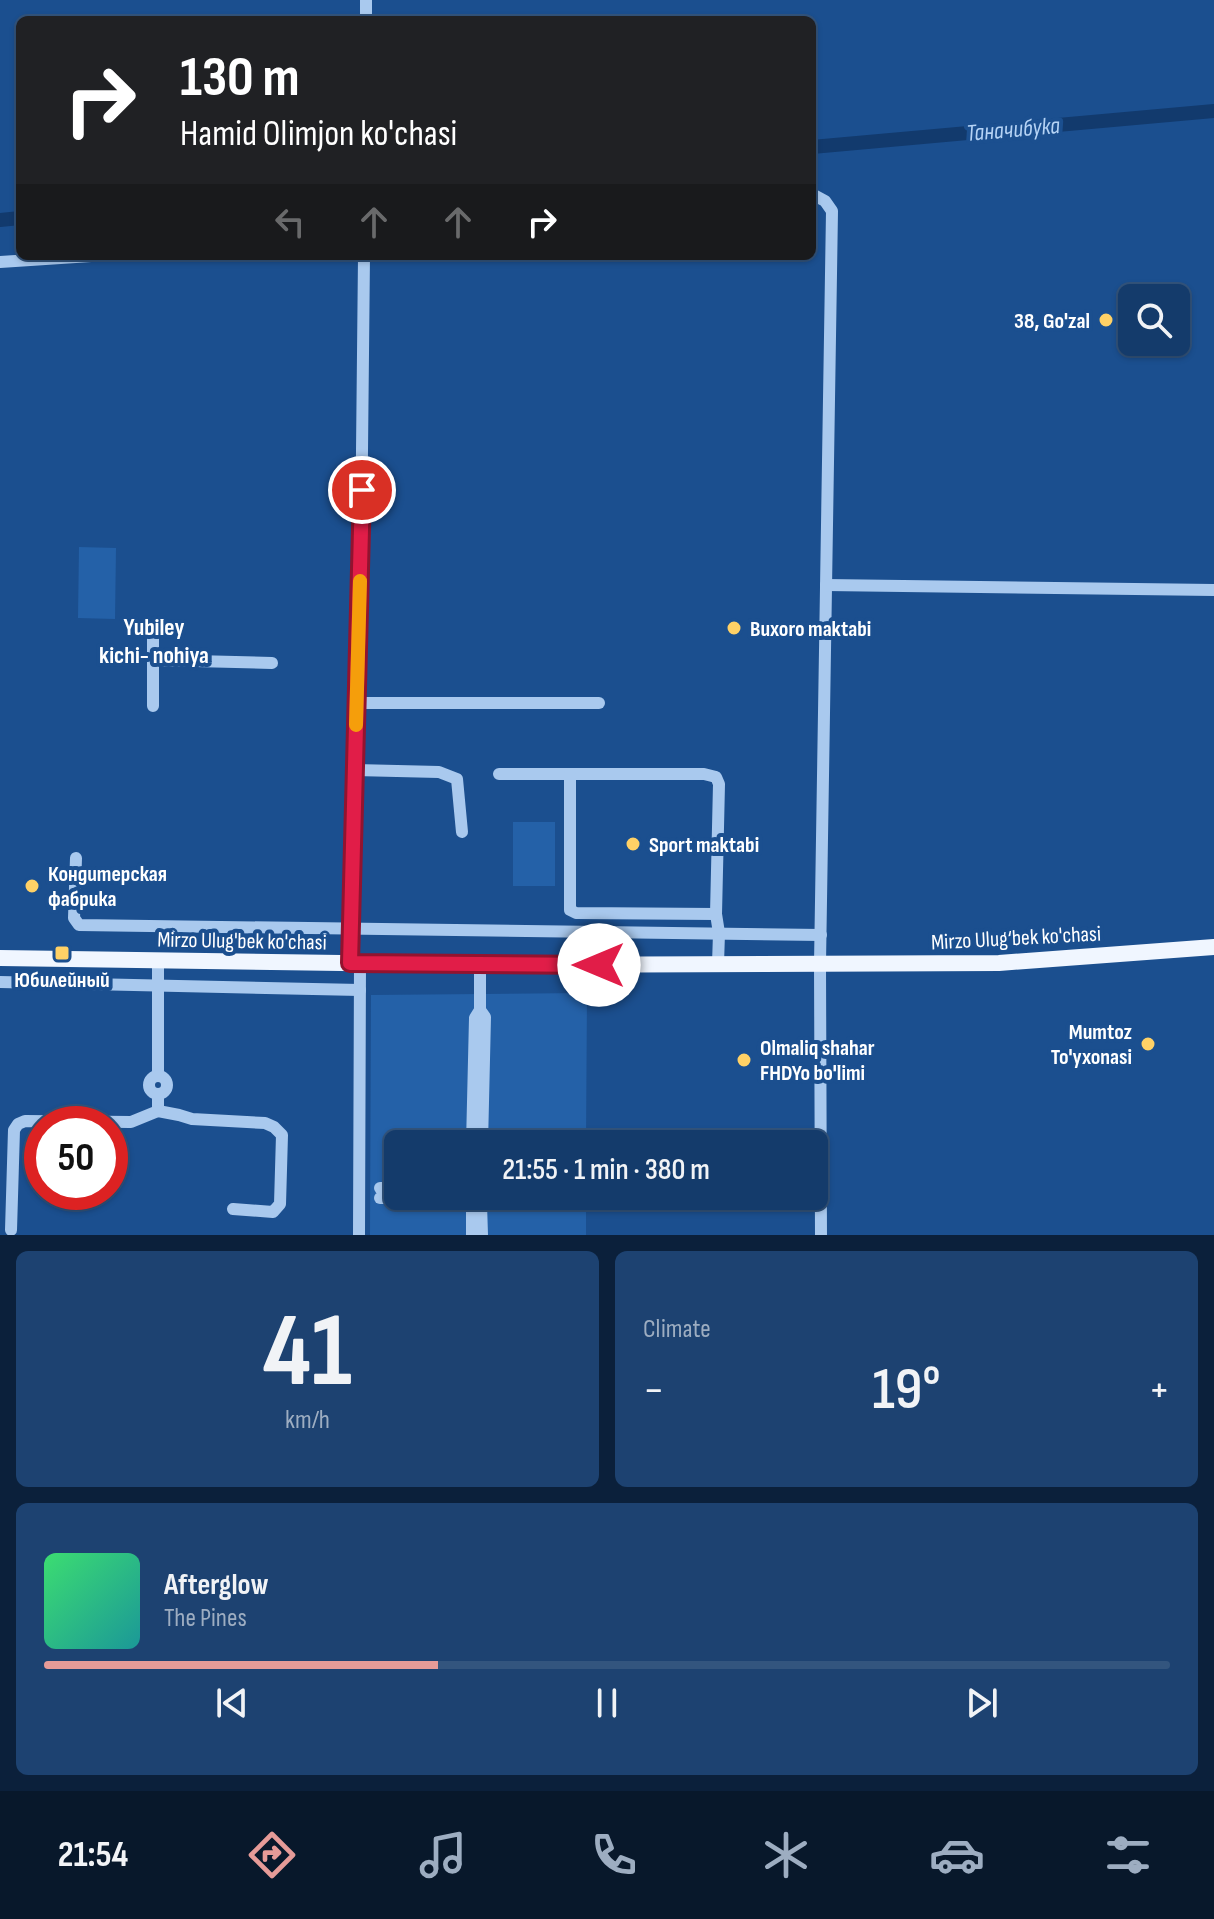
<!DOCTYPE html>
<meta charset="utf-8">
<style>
:root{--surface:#143b6b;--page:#1d4271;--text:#f1f3f6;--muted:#9dadc1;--line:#33557e;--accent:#e69b98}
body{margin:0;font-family:"Sofia Sans Condensed",sans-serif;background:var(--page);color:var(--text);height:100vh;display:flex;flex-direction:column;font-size:30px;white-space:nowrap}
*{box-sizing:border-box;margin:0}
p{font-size:26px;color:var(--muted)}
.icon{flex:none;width:44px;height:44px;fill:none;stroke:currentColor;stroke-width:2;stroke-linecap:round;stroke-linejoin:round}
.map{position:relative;height:1235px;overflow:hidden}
.panel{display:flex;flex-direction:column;gap:16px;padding:16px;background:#0b203b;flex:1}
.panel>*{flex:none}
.top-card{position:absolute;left:16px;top:16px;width:800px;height:244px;border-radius:12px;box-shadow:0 2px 6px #0004,0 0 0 2px var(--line);background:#202124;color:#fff;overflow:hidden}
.fabs{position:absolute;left:1118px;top:284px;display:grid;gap:16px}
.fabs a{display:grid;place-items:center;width:72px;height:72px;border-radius:12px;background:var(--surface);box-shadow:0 2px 6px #0004,0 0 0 2px var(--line);font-size:40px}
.speed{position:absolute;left:24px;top:1106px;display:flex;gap:16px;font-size:40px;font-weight:700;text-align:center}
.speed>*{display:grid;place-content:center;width:104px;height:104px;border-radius:50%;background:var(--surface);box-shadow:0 2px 6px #0004,0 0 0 2px var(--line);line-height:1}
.speed .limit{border:12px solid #d22;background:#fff;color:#111}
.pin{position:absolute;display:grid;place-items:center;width:68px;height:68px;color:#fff;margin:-34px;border:4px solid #fff;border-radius:50%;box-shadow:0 2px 8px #0007}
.me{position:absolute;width:88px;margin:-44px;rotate:270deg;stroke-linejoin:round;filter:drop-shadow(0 0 6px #0008)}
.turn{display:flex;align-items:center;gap:28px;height:168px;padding:0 32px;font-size:36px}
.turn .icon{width:104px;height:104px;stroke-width:2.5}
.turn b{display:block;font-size:56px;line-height:68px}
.lanes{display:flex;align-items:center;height:76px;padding:0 32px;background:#0003;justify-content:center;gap:40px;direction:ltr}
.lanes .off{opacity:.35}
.big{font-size:60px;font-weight:600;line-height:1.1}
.panel .card{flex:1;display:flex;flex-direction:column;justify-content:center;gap:12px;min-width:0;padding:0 28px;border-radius:12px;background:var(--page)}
.panel .dial{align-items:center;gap:0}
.dial b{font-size:104px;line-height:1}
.song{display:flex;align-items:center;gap:24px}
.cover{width:96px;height:96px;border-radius:12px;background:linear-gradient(135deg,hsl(140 70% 55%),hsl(180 70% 35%))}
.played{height:8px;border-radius:4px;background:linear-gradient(90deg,var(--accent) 35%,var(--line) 35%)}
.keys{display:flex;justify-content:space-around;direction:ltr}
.heat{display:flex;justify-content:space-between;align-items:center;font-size:44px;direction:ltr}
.panel .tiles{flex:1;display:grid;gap:16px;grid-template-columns:1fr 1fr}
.card:last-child{grid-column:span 2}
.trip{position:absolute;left:384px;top:1130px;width:444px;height:80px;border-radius:12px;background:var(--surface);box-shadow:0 2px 6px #0004,0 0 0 2px var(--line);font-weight:600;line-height:80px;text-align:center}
.menu{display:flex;height:128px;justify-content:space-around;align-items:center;background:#08182b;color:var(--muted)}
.menu .icon{width:56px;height:56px}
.menu .on{color:var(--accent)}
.menu b{font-size:36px;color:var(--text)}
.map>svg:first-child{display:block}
.green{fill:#2461a8}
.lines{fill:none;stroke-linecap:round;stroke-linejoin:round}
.canal{stroke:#123a6d;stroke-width:14}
.minor{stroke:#a9c9ee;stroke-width:12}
.major{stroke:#f0f6ff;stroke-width:16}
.route-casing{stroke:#92132f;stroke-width:20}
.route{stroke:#e11d48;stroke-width:14}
.slow{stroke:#f59e0b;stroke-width:14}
.poi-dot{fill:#ffd166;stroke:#1b4f8f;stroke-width:3}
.labels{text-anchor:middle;stroke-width:8;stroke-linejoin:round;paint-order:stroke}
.poi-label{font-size:22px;font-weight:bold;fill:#fff;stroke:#1b4f8f;text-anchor:start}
.street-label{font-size:22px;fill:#fff;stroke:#1b4f8f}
.water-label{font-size:24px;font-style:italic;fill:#b5d3f5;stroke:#1b4f8f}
.neighbourhood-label{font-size:24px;font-weight:bold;fill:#fff;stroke:#1b4f8f}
</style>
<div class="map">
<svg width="1214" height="1235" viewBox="0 0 1214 1235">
<rect width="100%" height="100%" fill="#1b4f8f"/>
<g class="green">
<path d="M 79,547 L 116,548 L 115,619 L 78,618 Z"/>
<rect x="513" y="822" width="42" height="64"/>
<path d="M 587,993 L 586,1144 L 398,1144 L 398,1196 L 586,1196 L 586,1235 L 370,1235 L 371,995 Z"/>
</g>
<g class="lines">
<g class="canal">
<path d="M 812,147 L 1214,111"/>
<path d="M 0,220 L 20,218"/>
</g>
<g class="minor">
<path d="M 366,20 L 366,0"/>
<path d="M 812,194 L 825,201 L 832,211 L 820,964 L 821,1235"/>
<path d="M 0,262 L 91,256"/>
<path d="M 826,585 L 1214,590"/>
<path d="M 134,630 L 151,631 L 153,634 L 153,706"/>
<path d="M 153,660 L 272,663"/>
<path d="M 357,703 L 599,703"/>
<path d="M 355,770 L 439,772 L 457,779 L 462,832"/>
<path d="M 499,774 L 704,774 L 716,777 L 719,784 L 716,914 L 719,933 L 718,964"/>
<path d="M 570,774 L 570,910 L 576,913 L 716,914"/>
<path d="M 76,858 L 74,918 L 79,925 L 821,935"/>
<path d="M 158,960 L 158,1076"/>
<path d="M 350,963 L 361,548 L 364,256"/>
<path d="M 0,982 L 360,990"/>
<path d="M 480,1010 L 480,965"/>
<circle cx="158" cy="1085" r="9"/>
<path d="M 158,1094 L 158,1111 L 179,1115 L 192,1119 L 265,1123 L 274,1127 L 282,1135 L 280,1204 L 273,1212 L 233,1209"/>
<path d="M 472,1144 L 475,1018 L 480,1010 L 485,1017 L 482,1144"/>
<path d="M 380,1188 L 398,1188"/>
<path d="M 464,1196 L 467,1202 L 476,1205 L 485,1202 L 488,1196"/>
<path d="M 488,1197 L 578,1199"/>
<path d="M 380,1198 L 465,1198"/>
<path d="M 472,1204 L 472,1235"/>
<path d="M 481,1204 L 482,1235"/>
<path d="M 11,1230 L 14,1130 L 18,1124 L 25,1121 L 131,1122 L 158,1111"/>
<path d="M 359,1235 L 360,963"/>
</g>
<path class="major" d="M 0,958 L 480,965 L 999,963 L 1214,947"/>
</g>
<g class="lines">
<g class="route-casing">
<path id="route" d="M 362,490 L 350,963 L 599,965"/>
</g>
<use href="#route" class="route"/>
<path class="slow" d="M 356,725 L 360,581"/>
</g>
<g class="poi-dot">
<circle cx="1106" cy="320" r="8"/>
<circle cx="734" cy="628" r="8"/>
<circle cx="633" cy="844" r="8"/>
<circle cx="32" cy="886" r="8"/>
<rect x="54" y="945" width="16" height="16" rx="4"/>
<circle cx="1148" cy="1044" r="8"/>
<circle cx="744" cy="1060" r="8"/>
</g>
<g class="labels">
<g class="poi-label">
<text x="1090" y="328" text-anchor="end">38, Go'zal</text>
<text x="750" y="636">Buxoro maktabi</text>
<text x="649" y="852">Sport maktabi</text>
<text x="48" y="881">Кондитерская<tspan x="48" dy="25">фабрика</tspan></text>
<text x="62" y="987" text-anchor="middle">Юбилейный</text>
<text x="1132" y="1039" text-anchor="end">Mumtoz<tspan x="1132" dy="25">To'yxonasi</tspan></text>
<text x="760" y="1055">Olmaliq shahar<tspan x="760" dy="25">FHDYo bo'limi</tspan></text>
</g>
<g class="street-label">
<text transform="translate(1016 937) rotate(-3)" y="8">Mirzo Ulug‘bek ko'chasi</text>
<text transform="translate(242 940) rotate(1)" y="8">Mirzo Ulug'bek ko'chasi</text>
</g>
<g class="water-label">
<text transform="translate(1013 129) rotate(-5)" y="8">Таначибука</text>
</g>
<g class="neighbourhood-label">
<text x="154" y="635">Yubiley<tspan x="154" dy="28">kichi- nohiya</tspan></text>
</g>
</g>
</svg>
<div class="fabs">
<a><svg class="icon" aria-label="search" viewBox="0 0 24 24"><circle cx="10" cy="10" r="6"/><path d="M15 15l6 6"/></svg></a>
</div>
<div class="speed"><div class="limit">50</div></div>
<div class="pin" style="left:362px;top:490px;background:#d93025"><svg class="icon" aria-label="arrive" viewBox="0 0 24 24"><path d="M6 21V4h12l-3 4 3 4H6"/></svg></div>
<svg class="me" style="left:599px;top:965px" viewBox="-20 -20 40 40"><circle r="19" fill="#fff"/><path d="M0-13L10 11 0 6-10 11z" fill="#e11d48"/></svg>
<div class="trip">21:55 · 1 min · 380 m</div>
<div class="top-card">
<div class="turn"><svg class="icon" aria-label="right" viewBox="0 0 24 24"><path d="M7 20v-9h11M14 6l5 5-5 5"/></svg><div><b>130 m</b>Hamid Olimjon ko'chasi</div></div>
<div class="lanes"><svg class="icon off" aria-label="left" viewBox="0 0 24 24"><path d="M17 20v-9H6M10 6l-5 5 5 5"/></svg><svg class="icon off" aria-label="ahead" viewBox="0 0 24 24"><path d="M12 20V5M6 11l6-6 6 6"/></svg><svg class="icon off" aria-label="ahead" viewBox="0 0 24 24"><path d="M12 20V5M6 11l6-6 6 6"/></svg><svg class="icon" aria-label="right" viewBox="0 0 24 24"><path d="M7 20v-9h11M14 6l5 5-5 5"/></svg></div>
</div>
</div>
<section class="panel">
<div class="tiles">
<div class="card dial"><b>41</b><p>km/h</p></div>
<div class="card"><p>Climate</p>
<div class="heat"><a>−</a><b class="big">19°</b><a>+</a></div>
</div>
<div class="card">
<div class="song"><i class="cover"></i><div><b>Afterglow</b><p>The Pines</p></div></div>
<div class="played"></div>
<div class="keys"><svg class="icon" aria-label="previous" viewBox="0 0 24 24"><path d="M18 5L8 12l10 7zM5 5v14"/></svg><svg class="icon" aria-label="pause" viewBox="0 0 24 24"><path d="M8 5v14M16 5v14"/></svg><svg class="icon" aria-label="next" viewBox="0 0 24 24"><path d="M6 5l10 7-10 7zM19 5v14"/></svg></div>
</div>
</div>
</section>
<nav class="menu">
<b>21:54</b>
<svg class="icon on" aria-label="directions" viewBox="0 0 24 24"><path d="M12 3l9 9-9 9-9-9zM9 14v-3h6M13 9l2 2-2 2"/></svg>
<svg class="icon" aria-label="music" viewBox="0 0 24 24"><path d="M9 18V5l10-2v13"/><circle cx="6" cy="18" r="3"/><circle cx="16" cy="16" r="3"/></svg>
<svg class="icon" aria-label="phone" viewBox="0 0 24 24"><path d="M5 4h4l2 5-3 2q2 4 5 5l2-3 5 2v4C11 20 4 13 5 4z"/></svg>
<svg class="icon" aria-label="climate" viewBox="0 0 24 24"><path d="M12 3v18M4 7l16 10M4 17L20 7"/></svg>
<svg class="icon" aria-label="car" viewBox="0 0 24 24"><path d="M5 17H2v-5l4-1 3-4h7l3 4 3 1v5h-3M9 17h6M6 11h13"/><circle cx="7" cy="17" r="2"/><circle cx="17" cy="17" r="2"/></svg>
<svg class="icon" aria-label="filters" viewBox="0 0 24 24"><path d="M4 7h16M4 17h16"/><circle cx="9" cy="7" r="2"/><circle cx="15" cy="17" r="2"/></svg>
</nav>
